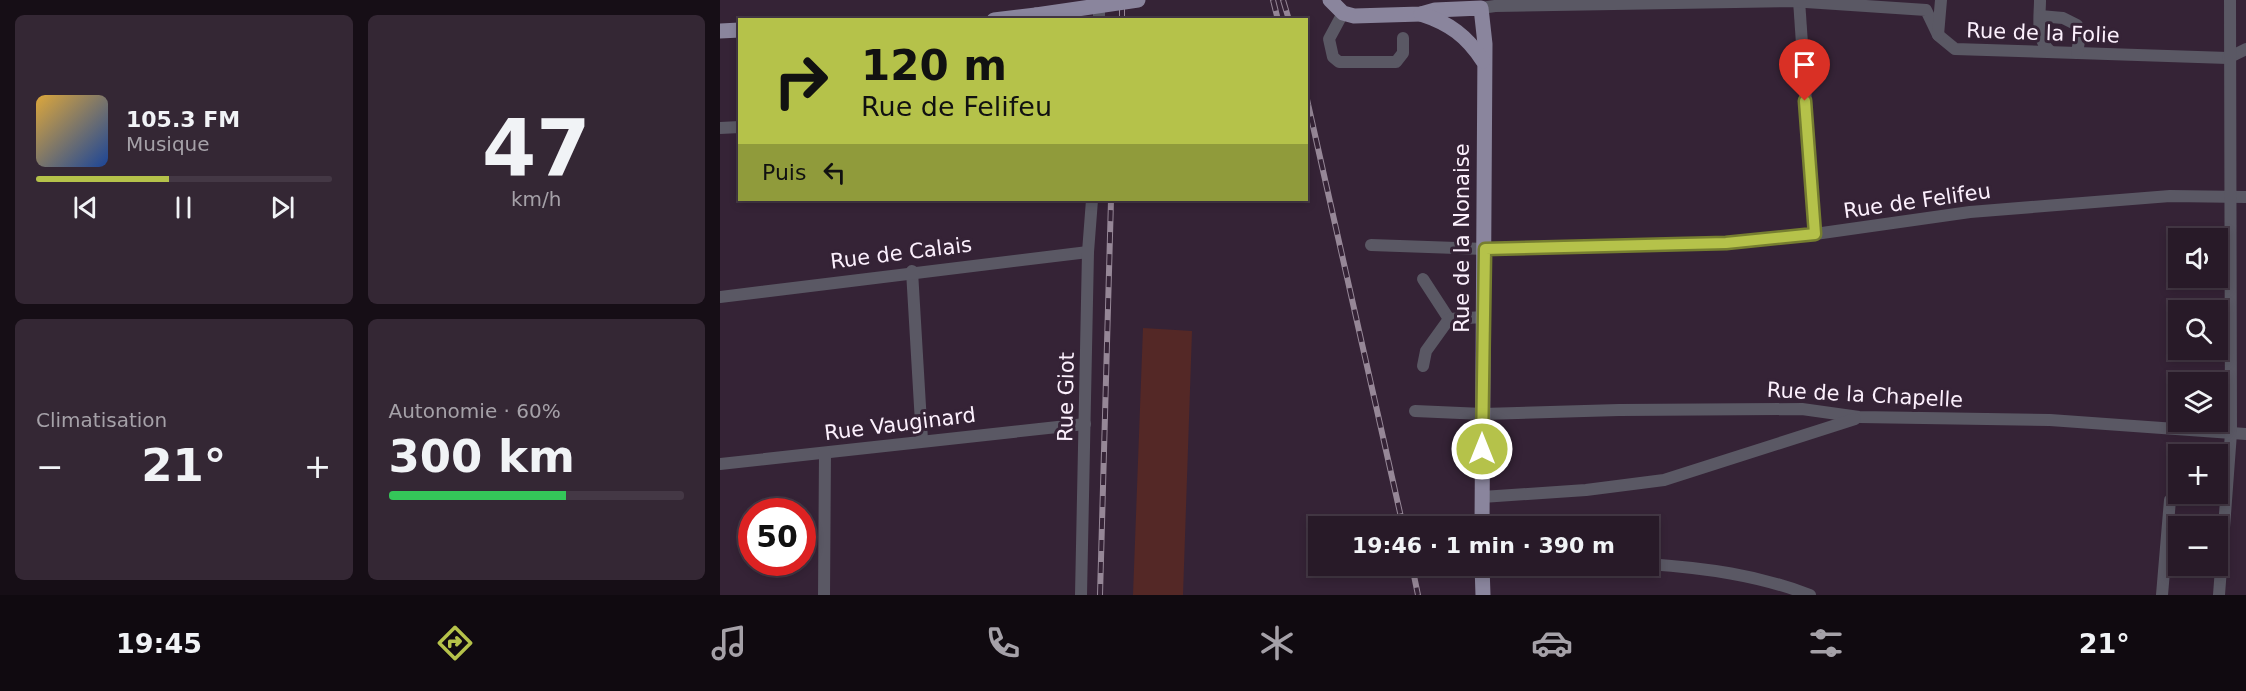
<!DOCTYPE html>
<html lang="fr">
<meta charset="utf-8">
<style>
:root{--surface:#281a28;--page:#342734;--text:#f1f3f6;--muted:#a5a1a8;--line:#443845;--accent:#b5c24a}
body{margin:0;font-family:"DejaVu Sans",sans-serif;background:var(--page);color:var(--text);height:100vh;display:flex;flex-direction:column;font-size:22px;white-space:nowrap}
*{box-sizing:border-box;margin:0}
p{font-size:20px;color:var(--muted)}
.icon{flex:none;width:33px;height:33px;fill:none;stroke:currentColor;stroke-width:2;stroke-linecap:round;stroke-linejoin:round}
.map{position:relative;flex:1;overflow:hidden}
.drawer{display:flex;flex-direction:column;gap:15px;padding:15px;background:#160e16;width:720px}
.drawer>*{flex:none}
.top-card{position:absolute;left:18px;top:18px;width:570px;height:183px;border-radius:0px;box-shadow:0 3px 9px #0003,0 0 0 2px var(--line);background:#b5c24a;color:#111;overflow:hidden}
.tools{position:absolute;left:1448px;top:228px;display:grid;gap:12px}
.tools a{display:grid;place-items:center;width:60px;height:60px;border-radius:0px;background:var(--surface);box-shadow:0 3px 9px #0003,0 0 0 2px var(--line);font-size:30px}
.speed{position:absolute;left:18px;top:498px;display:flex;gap:12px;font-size:30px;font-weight:700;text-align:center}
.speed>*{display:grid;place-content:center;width:78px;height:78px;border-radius:50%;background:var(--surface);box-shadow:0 3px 9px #0003,0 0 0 2px var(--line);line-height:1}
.speed .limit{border:9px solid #d22;background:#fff;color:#111}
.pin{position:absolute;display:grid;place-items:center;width:51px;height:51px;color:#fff;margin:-62px -26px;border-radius:50% 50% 50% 0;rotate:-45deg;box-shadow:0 0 6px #0007}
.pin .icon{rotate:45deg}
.me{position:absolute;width:66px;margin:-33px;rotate:0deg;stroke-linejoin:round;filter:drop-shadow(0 0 4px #0008)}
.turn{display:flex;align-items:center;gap:21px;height:126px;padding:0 24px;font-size:27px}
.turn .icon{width:78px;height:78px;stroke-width:2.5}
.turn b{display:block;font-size:42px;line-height:51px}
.then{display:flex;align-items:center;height:57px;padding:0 24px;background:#0003;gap:12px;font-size:22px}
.big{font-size:45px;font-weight:700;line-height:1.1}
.drawer .tile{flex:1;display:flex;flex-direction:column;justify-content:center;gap:9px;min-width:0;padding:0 21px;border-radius:9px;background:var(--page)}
.drawer .dial{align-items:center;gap:0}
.dial b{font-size:78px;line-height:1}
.song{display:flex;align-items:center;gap:18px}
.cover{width:72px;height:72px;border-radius:9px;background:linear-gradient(135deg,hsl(40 70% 55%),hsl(220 70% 35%))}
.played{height:6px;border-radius:3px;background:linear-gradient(90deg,var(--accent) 45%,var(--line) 45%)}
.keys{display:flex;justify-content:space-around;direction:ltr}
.heat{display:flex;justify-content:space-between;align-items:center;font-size:33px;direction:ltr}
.charge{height:9px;border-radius:4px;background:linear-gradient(90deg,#34c759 60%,var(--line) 0)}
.drawer .tiles{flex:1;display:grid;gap:15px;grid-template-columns:repeat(2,1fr)}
.trip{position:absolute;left:588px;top:516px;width:351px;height:60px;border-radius:0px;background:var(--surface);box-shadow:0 3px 9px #0003,0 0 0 2px var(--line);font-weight:700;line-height:60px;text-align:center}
.menu{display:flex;height:96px;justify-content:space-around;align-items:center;background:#100a10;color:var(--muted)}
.menu .icon{width:42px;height:42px}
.menu .active{color:var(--accent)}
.menu b{font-size:27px;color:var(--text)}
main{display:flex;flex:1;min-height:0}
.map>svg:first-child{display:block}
.green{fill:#542826}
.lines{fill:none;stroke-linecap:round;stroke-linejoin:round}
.minor{stroke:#5a5864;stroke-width:12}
.major{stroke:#8a859d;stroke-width:15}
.rail-casing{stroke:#968797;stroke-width:6}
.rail{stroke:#352336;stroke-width:4;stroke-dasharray:11;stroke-linecap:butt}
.major-bridge{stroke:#8a859d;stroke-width:15}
.route-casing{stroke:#767e30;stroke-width:15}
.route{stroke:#b5c24a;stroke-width:10}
.labels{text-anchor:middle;stroke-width:6;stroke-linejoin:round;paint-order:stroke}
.street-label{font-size:21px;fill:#fcf0fd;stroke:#352336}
</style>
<main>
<section class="drawer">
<div class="tiles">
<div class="tile">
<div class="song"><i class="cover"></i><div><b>105.3 FM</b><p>Musique</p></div></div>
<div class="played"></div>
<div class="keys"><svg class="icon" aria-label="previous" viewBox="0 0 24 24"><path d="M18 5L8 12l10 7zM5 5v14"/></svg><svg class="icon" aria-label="pause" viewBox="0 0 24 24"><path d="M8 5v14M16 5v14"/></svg><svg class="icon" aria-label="next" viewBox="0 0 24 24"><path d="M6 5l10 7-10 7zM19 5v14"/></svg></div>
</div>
<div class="tile dial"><b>47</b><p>km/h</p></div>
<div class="tile"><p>Climatisation</p>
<div class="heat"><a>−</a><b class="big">21°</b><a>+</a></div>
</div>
<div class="tile"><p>Autonomie · 60%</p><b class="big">300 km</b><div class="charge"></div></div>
</div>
</section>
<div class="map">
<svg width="1526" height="595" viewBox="0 0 1526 595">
<rect width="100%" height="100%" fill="#352336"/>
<path class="green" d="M 423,328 L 472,331 L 463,595 L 413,595 Z"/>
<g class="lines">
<g class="minor">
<path d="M 1079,0 L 1095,234"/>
<path d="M 1320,0 C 1320,18 1315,40 1331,52"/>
<path d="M 761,8 L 775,6 L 1071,1 L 1206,10 L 1218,35 L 1235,49 L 1508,58"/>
<path d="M 623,13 L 609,39 L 613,57 L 619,62 L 676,62 L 683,53 L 683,38"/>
<path d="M 1320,16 L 1343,18 L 1357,25 L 1360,35 L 1357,53"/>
<path d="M 379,20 L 379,0"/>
<path d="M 1218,35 L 1221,0"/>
<path d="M 1508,58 L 1526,49"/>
<path d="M 0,128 L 20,127"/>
<path d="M 651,245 L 765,249 L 1006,243 L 1095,234 L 1250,212 L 1450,196 L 1526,197"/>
<path d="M 192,271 L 202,440"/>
<path d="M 703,279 L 729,319"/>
<path d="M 0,297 L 368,252"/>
<path d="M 703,366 L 706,351 L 729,319 L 764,317"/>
<path d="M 695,411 L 763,414 L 899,410 L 1082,409 L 1139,417 L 1330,420 L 1526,434"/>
<path d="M 0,464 L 365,424"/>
<path d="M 762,497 L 866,490 L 944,480 L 1135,419"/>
<path d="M 928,564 C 985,568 1038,575 1090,595"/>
<path d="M 104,595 L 105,453"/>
<path d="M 361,595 L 368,252 L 372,200"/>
<path d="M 1442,595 L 1450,500"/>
<path d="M 1499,595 L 1511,433 L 1510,0"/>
</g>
<g class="major">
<path d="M 610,0 L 623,13 L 634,16 L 701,14 L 715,10 L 761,8 L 765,44 L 762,526"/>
<path d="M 701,14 C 729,23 747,36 763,61"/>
<path d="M 274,20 L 316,15"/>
<path d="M 0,31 L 20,30"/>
<path d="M 762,566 L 763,595"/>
</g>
<g class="rail-casing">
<g id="rail">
<path d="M 553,0 L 558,20"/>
<path d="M 563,0 L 569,20"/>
<path d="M 402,20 L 402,0"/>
<path d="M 586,95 L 683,526"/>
<path d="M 692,566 L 698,595"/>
<path d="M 380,595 L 391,200"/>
</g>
</g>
<use href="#rail" class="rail"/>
<path class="major-bridge" d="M 316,15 L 418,0"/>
</g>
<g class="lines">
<g class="route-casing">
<path id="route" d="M 762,449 L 765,249 L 1006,243 L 1095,234 L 1085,101"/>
</g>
<use href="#route" class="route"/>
</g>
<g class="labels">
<g class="street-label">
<text transform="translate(1323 33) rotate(2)" y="7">Rue de la Folie</text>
<text transform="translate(1197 201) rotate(-8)" y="7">Rue de Felifeu</text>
<text transform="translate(742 238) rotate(-90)" y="7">Rue de la Nonaise</text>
<text transform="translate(181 253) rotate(-7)" y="7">Rue de Calais</text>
<text transform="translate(1145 395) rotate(3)" y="7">Rue de la Chapelle</text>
<text transform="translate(346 397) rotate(-89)" y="7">Rue Giot</text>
<text transform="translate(180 424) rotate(-7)" y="7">Rue Vauginard</text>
</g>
</g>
</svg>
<div class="tools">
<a><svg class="icon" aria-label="sound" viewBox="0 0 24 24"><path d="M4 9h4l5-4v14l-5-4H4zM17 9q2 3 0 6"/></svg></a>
<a><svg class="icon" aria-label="search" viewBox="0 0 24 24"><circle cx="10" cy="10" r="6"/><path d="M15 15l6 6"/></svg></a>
<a><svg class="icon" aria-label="layers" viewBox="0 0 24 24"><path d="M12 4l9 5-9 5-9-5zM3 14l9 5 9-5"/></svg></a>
<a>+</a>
<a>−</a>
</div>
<div class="speed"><div class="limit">50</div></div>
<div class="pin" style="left:1085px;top:101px;background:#d93025"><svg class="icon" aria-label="arrive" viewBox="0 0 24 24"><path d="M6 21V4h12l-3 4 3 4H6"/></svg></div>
<svg class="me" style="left:762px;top:449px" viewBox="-20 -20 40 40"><circle r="17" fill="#b5c24a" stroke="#fff" stroke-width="3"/><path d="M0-11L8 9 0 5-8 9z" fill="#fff"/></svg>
<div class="trip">19:46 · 1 min · 390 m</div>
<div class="top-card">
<div class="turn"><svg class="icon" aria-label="right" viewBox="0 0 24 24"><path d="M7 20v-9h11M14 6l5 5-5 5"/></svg><div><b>120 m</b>Rue de Felifeu</div></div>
<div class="then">Puis<svg class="icon" aria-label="left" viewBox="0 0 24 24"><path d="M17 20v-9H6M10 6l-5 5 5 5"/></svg></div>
</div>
</div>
</main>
<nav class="menu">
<b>19:45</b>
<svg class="icon active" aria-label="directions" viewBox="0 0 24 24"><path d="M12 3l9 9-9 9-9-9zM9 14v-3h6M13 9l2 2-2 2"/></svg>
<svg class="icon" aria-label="music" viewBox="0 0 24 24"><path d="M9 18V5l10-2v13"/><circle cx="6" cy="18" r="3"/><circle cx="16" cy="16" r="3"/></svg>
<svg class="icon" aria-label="phone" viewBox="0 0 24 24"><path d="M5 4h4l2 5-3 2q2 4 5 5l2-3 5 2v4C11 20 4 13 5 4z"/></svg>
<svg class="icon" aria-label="climate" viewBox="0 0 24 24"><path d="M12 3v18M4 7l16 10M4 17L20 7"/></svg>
<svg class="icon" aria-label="car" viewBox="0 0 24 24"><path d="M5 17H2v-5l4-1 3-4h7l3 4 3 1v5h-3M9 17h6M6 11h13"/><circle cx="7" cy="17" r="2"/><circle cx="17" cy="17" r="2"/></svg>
<svg class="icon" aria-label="filters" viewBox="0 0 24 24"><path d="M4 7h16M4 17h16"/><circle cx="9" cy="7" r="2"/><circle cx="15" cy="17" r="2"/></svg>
<b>21°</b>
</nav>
